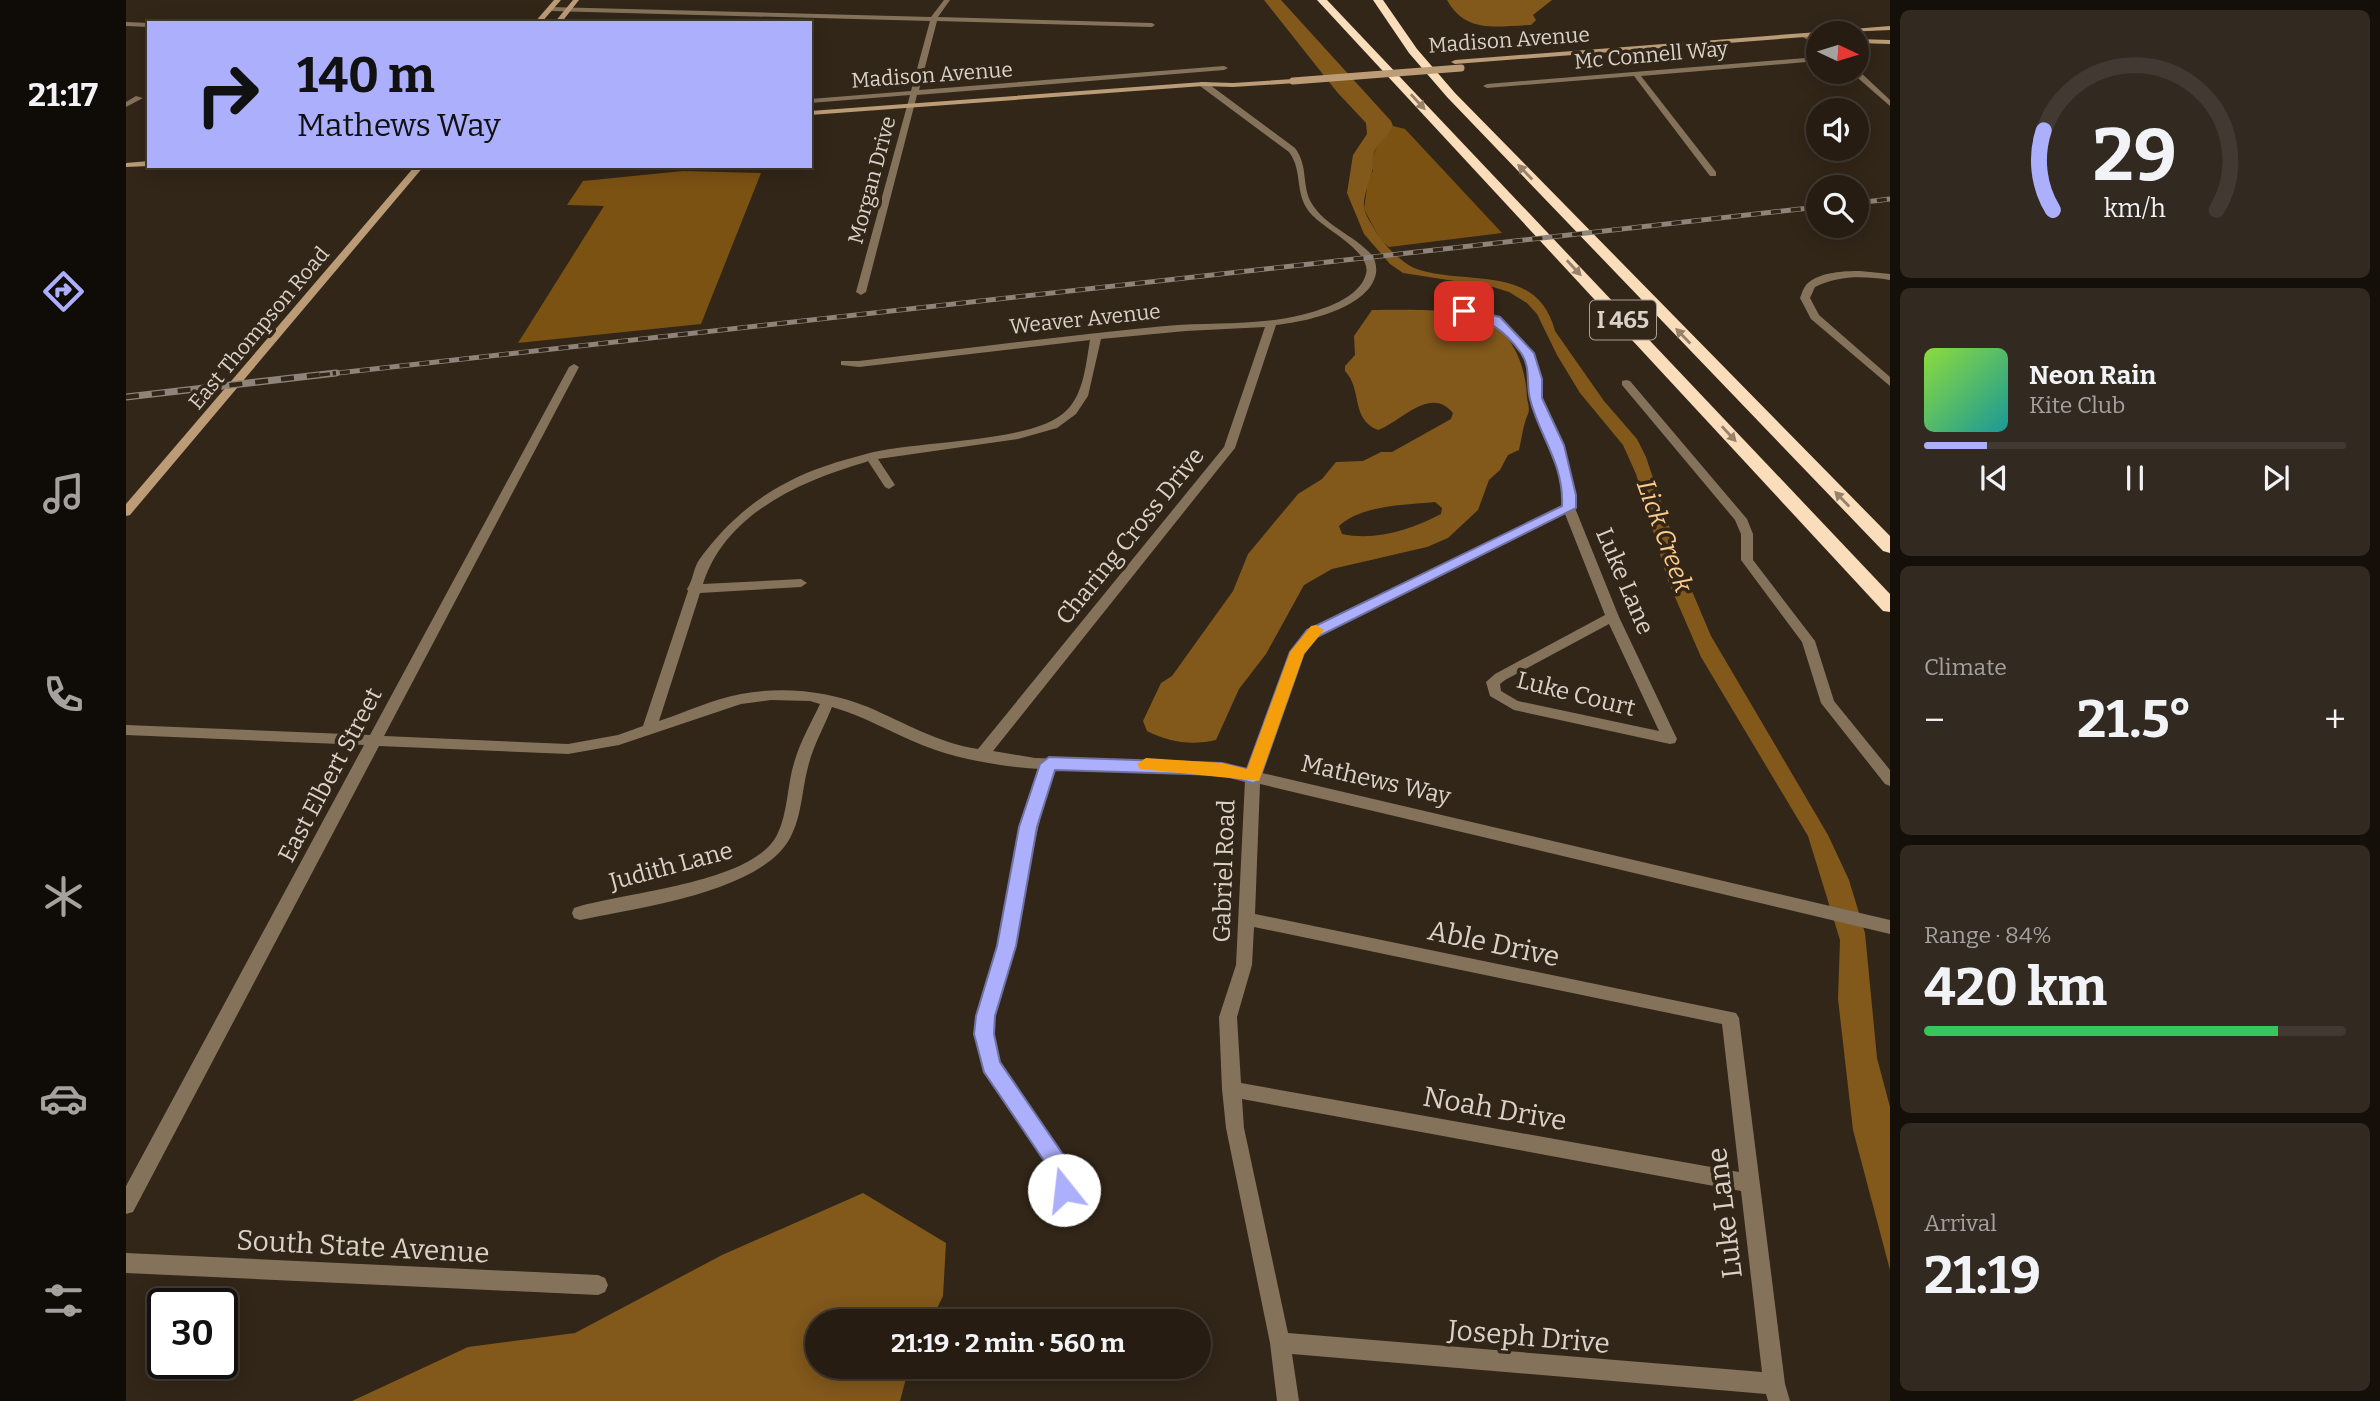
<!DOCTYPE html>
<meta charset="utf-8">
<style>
:root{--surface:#261c12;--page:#322920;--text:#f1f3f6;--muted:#a4a19f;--line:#423a32;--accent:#acaffb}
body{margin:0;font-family:Bitter,serif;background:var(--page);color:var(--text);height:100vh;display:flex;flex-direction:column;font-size:26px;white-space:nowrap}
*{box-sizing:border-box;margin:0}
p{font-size:23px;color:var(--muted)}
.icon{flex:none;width:38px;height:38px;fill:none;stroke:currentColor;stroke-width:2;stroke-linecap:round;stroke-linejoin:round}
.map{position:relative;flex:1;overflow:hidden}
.sheet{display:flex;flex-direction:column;gap:10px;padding:10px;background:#150f0a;width:490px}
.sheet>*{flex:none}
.guide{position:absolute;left:21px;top:21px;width:665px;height:147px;border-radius:0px;box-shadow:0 4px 18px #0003,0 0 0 2px var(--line);background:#acaffb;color:#111;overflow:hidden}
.needle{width:46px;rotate:94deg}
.tools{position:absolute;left:1680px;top:21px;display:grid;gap:14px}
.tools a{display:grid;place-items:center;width:63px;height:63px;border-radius:50%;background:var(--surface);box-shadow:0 4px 18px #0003,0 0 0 2px var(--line);font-size:35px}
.speed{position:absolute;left:21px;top:1288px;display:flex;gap:14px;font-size:35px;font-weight:700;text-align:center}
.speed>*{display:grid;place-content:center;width:91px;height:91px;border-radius:50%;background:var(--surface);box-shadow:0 4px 18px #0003,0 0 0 2px var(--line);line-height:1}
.speed .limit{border:4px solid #111;border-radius:10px;background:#fff;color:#111}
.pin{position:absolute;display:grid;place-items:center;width:60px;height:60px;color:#fff;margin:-30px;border-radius:14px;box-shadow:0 4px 10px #0006}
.me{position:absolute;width:77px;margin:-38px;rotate:344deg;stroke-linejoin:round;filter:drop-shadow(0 0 5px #0008)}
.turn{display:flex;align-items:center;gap:24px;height:147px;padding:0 35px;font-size:32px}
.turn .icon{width:91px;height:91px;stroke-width:2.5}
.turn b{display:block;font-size:49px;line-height:60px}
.big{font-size:52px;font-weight:700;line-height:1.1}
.sheet .widget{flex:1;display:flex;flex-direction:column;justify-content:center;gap:10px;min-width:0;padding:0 24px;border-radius:10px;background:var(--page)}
.sheet .dial{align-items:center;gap:0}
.dial svg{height:182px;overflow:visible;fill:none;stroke:var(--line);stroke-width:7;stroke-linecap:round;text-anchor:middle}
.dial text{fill:var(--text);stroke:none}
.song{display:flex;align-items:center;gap:21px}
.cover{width:84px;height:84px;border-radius:10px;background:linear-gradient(135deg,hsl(90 70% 55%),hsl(180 70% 35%))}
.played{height:7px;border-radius:4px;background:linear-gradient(90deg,var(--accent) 15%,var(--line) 15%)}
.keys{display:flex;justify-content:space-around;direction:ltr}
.heat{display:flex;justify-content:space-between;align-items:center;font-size:38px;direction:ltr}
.charge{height:10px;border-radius:5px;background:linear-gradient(90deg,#34c759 84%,var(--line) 0)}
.trip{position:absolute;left:679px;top:1309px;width:406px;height:70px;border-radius:35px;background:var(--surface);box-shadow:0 4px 18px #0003,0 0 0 2px var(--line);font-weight:700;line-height:70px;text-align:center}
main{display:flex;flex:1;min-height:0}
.menu{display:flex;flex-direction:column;width:126px;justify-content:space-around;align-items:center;background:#0f0b07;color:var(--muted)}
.menu .icon{width:49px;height:49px}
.menu .selected{color:var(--accent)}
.menu b{font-size:32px;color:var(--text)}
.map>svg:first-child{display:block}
.forest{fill:#7c5213}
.water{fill:#82581b;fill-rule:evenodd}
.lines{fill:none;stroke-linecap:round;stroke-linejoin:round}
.street{fill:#85725b;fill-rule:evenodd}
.secondary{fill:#bb9c76;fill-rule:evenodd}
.highway{fill:#faddbb;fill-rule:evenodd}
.rail-far1-casing{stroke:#8e8479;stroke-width:5}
.rail-casing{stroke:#8e8479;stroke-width:7}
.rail-far1{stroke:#322618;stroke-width:3.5;stroke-dasharray:10;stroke-linecap:butt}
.rail{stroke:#322618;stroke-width:4.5;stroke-dasharray:13;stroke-linecap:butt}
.secondary-bridge{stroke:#bb9c76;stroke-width:7}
.oneway{fill:#96826a}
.route{fill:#acaffb;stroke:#7072a3;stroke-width:2}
.slow{fill:#f59e0b}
.labels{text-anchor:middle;stroke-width:7;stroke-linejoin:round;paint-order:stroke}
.far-street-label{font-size:21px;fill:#dad2c9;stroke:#322618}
.shield{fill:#322618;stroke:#a89e94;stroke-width:2}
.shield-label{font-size:23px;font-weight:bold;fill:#dad2c9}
.street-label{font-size:24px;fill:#dad2c9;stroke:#322618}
.water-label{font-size:26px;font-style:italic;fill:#fecb8c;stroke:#322618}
.near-street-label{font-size:28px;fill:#dad2c9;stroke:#322618}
</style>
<main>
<nav class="menu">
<b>21:17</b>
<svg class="icon selected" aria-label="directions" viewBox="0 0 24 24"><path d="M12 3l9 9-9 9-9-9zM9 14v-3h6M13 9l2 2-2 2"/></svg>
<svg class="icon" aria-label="music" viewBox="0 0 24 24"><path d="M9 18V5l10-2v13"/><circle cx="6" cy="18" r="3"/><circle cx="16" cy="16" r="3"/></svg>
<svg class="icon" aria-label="phone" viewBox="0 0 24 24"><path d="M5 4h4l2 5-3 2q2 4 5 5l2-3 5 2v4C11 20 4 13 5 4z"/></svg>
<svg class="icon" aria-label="climate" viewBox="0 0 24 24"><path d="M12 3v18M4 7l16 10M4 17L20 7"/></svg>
<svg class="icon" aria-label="car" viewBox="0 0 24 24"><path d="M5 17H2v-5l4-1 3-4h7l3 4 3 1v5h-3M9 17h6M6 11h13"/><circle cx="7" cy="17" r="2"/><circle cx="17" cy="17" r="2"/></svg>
<svg class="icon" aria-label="filters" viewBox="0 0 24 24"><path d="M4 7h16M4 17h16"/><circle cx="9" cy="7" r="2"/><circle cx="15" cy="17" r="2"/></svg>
</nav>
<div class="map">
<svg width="1764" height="1401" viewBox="0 0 1764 1401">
<rect width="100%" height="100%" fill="#322618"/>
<g class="forest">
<path d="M 1267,126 L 1279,129 L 1376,233 L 1263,247 L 1255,241 L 1238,209 L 1242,180 L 1247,171 L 1246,158 L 1253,142 Z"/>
<path d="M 557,171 L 635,173 L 575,324 L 392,343 L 478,206 L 441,205 L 457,181 Z"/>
</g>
<g class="water">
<path d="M 1138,0 L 1155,0 L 1265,121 L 1267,126 C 1261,138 1250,143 1247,156 C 1246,162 1248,167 1246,172 C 1243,182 1237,197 1238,208 C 1239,215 1247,226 1250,232 C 1257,244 1275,262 1288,268 C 1337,287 1411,261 1429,331 L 1478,401 L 1511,439 L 1520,457 L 1560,577 L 1585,636 L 1702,835 L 1723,880 L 1739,933 L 1751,1058 L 1764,1107 L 1764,1270 L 1727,1130 L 1712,999 L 1714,940 L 1682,836 L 1575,657 L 1542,581 L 1510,474 L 1497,445 L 1454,393 L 1431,355 L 1411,314 L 1401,303 L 1383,292 L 1367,287 L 1277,273 L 1264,264 L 1238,234 L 1221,193 L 1227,155 L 1241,134 L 1240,123 L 1211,92 Z"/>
<path d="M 1321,0 L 1426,0 L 1407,15 L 1410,20 L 1405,25 C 1370,26 1340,34 1321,0 Z"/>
<path d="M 1246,310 C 1274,310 1330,308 1355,318 C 1387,331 1400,366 1401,398 C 1402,402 1404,410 1402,414 C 1397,425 1396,437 1393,450 L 1382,455 L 1374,470 L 1363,480 L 1352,510 L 1322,538 L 1301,547 L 1206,569 L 1178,585 L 1140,654 L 1113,689 L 1090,740 C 1065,746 1043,742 1021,731 L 1017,721 L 1035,683 L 1046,676 L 1107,591 L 1122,554 L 1172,494 L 1196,479 L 1210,462 L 1237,461 L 1255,452 L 1266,452 L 1325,419 L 1327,413 C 1304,385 1275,422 1252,430 C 1224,419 1237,390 1219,371 L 1219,366 L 1229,355 L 1228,336 ZM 1309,502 L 1316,508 L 1315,514 C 1285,530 1249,541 1216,534 L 1213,526 C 1236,505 1278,505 1309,502 Z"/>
<path d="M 737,1193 L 820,1243 L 817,1296 L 805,1321 L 691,1321 L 691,1367 L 783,1367 L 774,1401 L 226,1401 L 342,1347 L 449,1333 L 596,1255 Z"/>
</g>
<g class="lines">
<g class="street">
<path d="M 818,0 L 824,0 L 812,17 L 1026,23 L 1029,25 L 1026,27 L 811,21 L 793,90 L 1098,66 L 1102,68 L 1098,70 L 791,95 L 740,292 L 735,295 L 730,292 L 784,95 L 684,103 L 684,99 L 785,91 L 804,21 L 424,11 L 421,9 L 424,7 L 805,17 Z"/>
<path d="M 0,22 L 23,23 L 23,27 L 0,26 Z"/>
<path d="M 1677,33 L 1692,41 L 1692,46 L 1675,36 Z"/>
<path d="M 1692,57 L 1692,61 L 1515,76 L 1590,172 L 1590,176 L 1584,176 L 1508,76 L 1361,88 L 1357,86 L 1361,84 Z"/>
<path d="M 1732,70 L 1764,100 L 1764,106 L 1725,72 Z"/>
<path d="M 1074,82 L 1080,82 L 1169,148 C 1183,167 1175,186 1186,204 C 1200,226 1227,235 1244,253 C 1249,258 1251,266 1250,273 C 1244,308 1179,322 1150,325 L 1109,448 L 867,751 L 909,758 L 1096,764 L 1122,770 L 1164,652 L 1181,630 L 1437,506 L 1435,479 L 1406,401 L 1405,380 L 1397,354 L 1382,335 L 1372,327 L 1333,311 L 1338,308 L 1355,311 L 1379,323 L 1398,341 L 1407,354 L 1415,380 L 1416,401 L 1446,479 L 1449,508 L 1493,617 L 1551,739 L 1549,743 L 1544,744 L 1388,710 L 1364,696 L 1360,682 L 1369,674 L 1479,615 L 1439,514 L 1191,636 L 1177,653 L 1136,773 L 1764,920 L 1764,934 L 1134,784 L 1129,914 L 1610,1013 L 1613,1018 L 1659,1384 L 1664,1401 L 1642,1401 L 1640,1394 L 1166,1354 L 1173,1401 L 1151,1401 L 1144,1343 L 1100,1128 L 1096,1089 L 1093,1017 L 1110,965 L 1119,780 L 1096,774 L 929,769 C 908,827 902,887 888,947 C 882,975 868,1001 867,1030 C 866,1042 870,1055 875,1066 L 945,1166 L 948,1172 L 948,1209 L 945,1216 L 938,1219 L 931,1216 L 928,1209 L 928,1174 L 863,1078 L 853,1055 L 849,1031 L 853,1010 L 872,947 L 895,832 L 914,769 C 877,767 830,759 796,745 C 766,733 738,716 706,707 C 698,727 687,746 682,767 C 676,789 676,813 666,834 C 641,892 510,908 454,920 L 448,918 L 446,913 L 448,908 C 497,892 626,884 651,835 C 662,813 661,786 668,763 C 674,742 685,723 694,704 L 684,701 L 645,700 L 615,704 L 493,745 L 442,754 L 253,746 L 7,1212 L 0,1214 L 0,1186 L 238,745 L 0,735 L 0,725 L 244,735 L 443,367 L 448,364 L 453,367 L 258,736 L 442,744 L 492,735 L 517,726 L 562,591 L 561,589 C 567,581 567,569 573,560 C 596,528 625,501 660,483 C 685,469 714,461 740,454 C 789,440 909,444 941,410 C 958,393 960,363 964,340 L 733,367 L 715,365 L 715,361 L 733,361 C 835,349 937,336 1039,326 C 1084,322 1131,326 1175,315 C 1196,310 1234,298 1240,274 C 1246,252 1200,230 1186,215 C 1167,195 1178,172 1163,152 L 1074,86 ZM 1139,327 L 1098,447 L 852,749 C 812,743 779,723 742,707 C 703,691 657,686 615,694 C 588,699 560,712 533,721 L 574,593 L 675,587 L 681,583 L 675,579 L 577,584 C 599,514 674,481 740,462 L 742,461 L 759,487 L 763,489 L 769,485 L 752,459 L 892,439 L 931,428 L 950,414 L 962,396 L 975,339 L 1060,331 ZM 1483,624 L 1533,731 L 1392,701 L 1375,691 L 1374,684 L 1379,680 ZM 1128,927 L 1596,1024 L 1613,1172 L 1115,1083 L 1111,1017 L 1126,965 ZM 1116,1099 L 1615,1191 L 1636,1372 L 1162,1333 L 1118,1128 Z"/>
<path d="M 10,96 L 17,98 L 0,107 L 0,102 Z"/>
<path d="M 1734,271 L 1764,274 L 1764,280 C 1738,276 1713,275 1689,287 L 1684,298 L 1693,315 L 1764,377 L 1764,386 L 1685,319 L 1674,298 C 1676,293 1678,286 1682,283 C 1695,272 1718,271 1734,271 Z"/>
<path d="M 1500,380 L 1504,381 L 1621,519 L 1627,534 L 1627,560 L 1689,641 L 1708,701 L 1764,770 L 1764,786 L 1759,784 L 1695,703 L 1676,642 L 1615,560 L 1615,534 L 1609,520 L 1496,385 L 1496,381 Z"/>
<path d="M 0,1253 L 472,1275 L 479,1278 L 482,1285 L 479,1292 L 472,1295 L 0,1273 Z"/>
</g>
<g class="secondary">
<path d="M 428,0 L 435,0 L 415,23 L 408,23 Z"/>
<path d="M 447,0 L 453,0 L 435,23 L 428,23 Z"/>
<path d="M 1764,26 L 1764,30 L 1698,33 L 1701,31 Z"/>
<path d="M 1692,32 L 1695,33 L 1692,33 L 1692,36 L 1329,64 L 1325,62 L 1329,60 Z"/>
<path d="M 1731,39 L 1764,40 L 1764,44 L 1731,43 Z"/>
<path d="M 1167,79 L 1171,81 L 1170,83 L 1107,87 L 1077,86 L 684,115 L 684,111 L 1077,82 L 1107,83 Z"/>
<path d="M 23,161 L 23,166 L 0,167 L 0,163 Z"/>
<path d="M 289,166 L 298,166 L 4,515 L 0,516 L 0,504 Z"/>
</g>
<g class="highway">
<path d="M 1191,0 L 1201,0 L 1764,594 L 1764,612 L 1757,611 Z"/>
<path d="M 1247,0 L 1257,0 L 1291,49 L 1329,93 L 1764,536 L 1764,553 L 1757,551 L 1321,97 L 1283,53 Z"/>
</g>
<g class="rail-far1-casing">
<g id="rail-far1">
<path d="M 1731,203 L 1764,199"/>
<path d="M 194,375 L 1692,207"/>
</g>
</g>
<g class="rail-casing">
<path id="rail" d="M 0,397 L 210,373"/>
</g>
<use href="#rail-far1" class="rail-far1"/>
<use href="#rail" class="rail"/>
<path class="secondary-bridge" d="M 1167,81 L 1335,68"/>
</g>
<defs><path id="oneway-solid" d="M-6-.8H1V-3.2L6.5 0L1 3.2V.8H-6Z" transform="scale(1.75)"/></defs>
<g class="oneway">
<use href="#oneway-solid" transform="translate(1292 102) rotate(47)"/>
<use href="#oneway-solid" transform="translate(1399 172) rotate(-134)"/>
<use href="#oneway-solid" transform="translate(1448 268) rotate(47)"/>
<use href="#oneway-solid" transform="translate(1557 336) rotate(-134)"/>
<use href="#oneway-solid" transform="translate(1603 434) rotate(47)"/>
<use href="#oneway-solid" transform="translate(1716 499) rotate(-134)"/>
</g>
<path class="route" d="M 1338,308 L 1374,317 L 1408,353 L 1416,379 L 1416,398 L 1438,445 L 1450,495 L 1450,508 L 1191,637 L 1178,653 L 1133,781 L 1127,783 L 1096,775 L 929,770 L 911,827 L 890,946 L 869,1016 L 868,1034 L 874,1062 L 949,1172 L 946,1198 L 938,1201 L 930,1198 L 927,1174 L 858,1072 L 848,1034 L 850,1016 L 871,946 L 893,827 L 914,764 L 923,757 L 1096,763 L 1121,769 L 1164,652 L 1181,630 L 1436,506 C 1438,463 1413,436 1404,399 C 1400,384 1405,367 1395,353 C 1377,328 1363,321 1334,313 L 1333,311 Z"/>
<path class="slow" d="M 1190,625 L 1198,630 L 1178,654 L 1133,781 L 1014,769 L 1011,764 L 1020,758 L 1096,763 L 1121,769 L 1164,652 L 1185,626 Z"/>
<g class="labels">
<g class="far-street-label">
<text transform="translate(1383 40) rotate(-4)" y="7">Madison Avenue</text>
<text transform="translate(1525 55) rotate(-5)" y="7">Mc Connell Way</text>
<text transform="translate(806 75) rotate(-4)" y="7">Madison Avenue</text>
<text transform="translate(746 180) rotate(-75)" y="7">Morgan Drive</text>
<text transform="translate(959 319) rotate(-6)" y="7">Weaver Avenue</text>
<text transform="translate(133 328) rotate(-50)" y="7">East Thompson Road</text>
</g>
<rect class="shield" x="1464" y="300.5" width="66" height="39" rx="5"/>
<g class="shield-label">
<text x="1497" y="328">I 465</text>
</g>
<g class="street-label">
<text transform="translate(1004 536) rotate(-51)" y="8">Charing Cross Drive</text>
<text transform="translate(1499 581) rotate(67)" y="8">Luke Lane</text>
<text transform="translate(1450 694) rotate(14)" y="8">Luke Court</text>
<text transform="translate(204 775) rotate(-62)" y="8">East Elbert Street</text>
<text transform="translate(1250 780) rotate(13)" y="8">Mathews Way</text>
<text transform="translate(545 866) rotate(-15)" y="8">Judith Lane</text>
<text transform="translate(1098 871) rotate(-88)" y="8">Gabriel Road</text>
</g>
<g class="water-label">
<text transform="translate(1539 536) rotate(70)" y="9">Lick Creek</text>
</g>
<g class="near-street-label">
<text transform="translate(1368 943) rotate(12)" y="10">Able Drive</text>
<text transform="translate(1369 1108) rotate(10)" y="10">Noah Drive</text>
<text transform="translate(1598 1213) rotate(-97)" y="10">Luke Lane</text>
<text transform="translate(237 1246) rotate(3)" y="10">South State Avenue</text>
<text transform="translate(1403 1336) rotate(5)" y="10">Joseph Drive</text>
</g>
</g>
</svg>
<div class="tools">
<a><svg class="needle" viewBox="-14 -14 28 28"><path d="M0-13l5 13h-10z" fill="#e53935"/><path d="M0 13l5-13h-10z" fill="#a4a19f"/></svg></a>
<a><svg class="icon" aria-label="sound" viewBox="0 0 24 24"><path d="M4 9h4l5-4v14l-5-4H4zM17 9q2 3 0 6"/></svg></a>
<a><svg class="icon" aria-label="search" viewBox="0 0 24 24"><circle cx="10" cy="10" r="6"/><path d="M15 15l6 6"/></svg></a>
</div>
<div class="speed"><div class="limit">30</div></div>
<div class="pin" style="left:1338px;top:311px;background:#d93025"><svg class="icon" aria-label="arrive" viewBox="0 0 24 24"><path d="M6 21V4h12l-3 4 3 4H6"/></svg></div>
<svg class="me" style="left:938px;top:1190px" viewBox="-20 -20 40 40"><circle r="19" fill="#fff"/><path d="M0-13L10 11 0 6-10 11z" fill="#acaffb"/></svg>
<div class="trip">21:19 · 2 min · 560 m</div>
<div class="guide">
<div class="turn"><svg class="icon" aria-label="right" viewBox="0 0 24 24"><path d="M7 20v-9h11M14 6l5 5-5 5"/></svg><div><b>140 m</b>Mathews Way</div></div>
</div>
</div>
<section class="sheet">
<div class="widget dial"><svg viewBox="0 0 100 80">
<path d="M14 69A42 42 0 1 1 86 69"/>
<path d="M14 69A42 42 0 0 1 10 34" stroke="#acaffb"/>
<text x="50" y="56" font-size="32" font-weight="700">29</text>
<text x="50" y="72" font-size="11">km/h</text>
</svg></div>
<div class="widget">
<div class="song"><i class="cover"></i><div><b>Neon Rain</b><p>Kite Club</p></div></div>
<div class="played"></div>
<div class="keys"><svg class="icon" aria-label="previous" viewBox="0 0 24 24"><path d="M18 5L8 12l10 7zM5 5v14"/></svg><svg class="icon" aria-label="pause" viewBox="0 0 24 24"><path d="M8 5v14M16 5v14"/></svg><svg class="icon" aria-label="next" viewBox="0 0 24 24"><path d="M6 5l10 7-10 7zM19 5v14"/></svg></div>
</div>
<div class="widget"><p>Climate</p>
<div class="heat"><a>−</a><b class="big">21.5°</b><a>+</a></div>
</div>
<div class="widget"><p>Range · 84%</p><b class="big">420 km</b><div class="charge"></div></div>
<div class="widget"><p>Arrival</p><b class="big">21:19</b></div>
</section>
</main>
